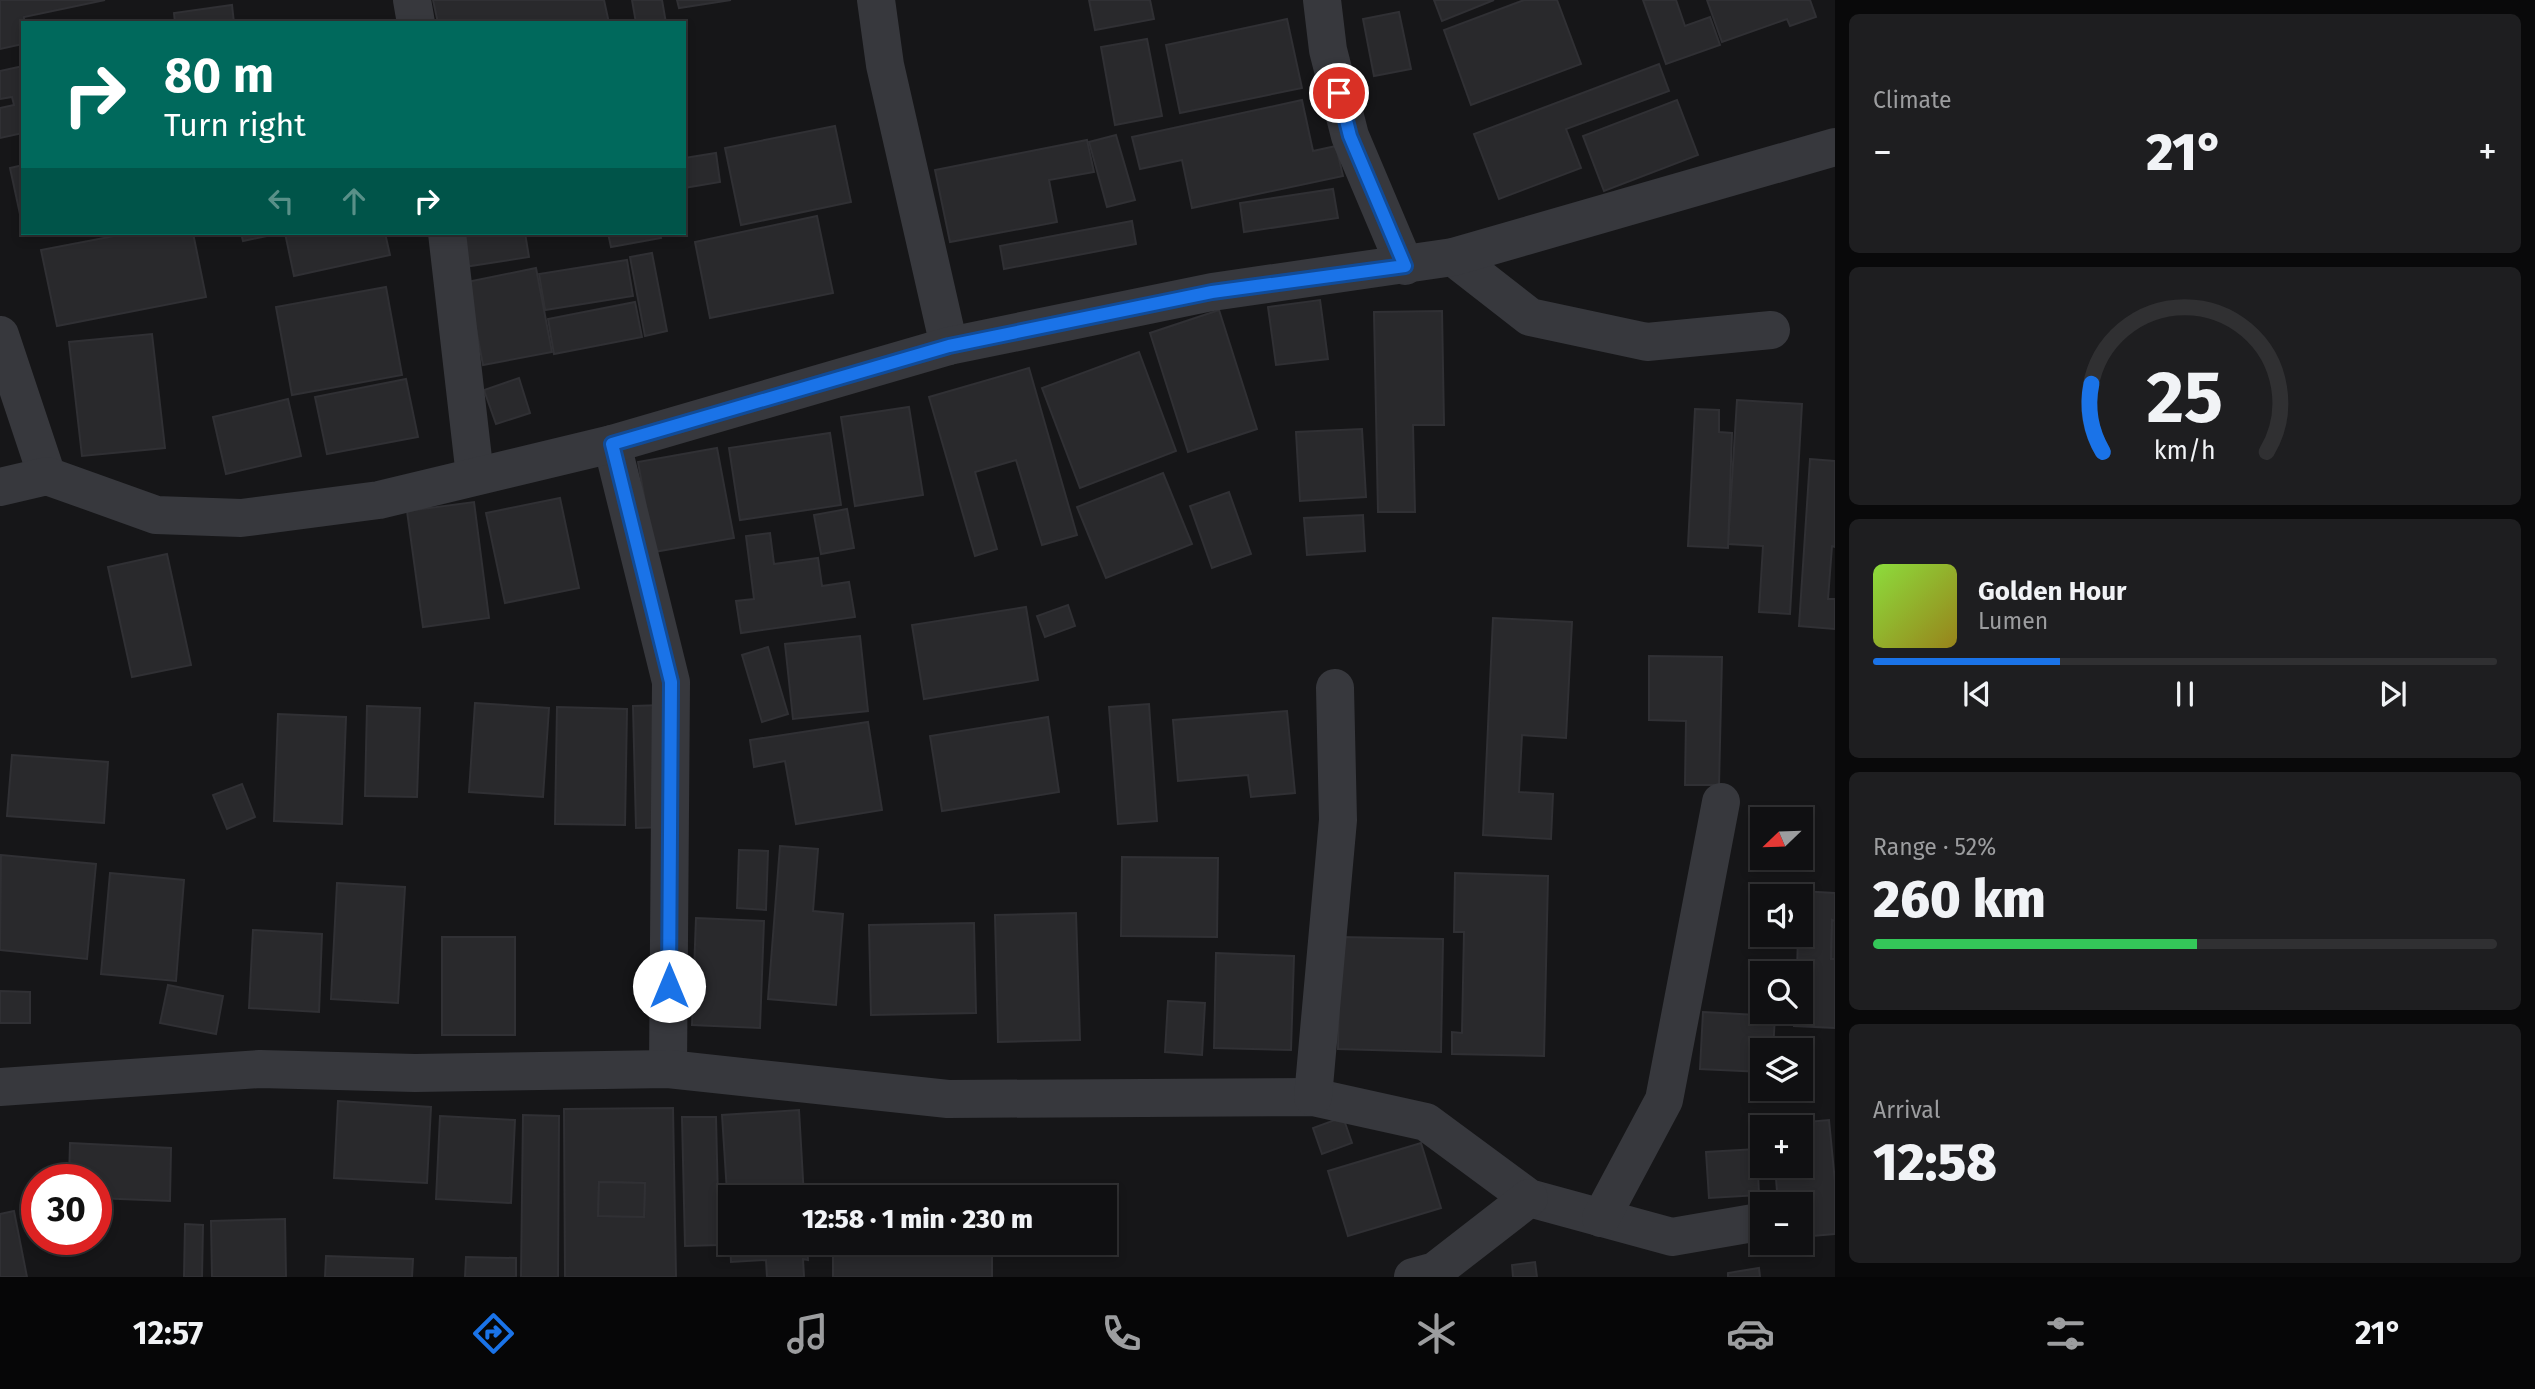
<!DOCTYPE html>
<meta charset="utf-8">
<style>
:root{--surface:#101012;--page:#1e1e20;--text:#f1f3f6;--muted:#9c9d9f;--line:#303032;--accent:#1a73e8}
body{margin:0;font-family:"Fira Sans",sans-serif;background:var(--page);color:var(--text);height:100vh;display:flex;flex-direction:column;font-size:26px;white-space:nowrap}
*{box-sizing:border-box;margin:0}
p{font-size:23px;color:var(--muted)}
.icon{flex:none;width:38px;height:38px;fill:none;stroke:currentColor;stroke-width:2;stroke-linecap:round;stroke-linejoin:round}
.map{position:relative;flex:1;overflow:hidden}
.drawer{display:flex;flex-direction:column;gap:14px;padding:14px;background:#09090a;width:700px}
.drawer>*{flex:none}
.top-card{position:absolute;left:21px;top:21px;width:665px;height:214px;border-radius:0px;box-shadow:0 4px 10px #0003,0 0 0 2px var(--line);background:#00695c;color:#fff;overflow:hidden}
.needle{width:46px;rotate:247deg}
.buttons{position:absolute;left:1750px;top:807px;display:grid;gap:14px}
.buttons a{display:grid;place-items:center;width:63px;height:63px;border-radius:0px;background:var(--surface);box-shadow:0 4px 10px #0003,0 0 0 2px var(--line);font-size:35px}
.speed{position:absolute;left:21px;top:1164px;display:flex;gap:14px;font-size:35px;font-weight:700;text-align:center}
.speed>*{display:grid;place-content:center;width:91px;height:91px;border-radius:50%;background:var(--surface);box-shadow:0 4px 10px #0003,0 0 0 2px var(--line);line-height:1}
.speed .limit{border:10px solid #d22;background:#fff;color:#111}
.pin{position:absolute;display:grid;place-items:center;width:60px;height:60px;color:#fff;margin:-30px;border:4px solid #fff;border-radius:50%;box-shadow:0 2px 7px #0007}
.me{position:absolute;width:77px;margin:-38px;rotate:0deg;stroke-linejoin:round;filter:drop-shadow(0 0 5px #0008)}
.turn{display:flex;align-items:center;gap:24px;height:147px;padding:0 28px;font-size:32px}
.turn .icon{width:91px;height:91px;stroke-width:2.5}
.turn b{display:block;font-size:49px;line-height:60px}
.lanes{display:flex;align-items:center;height:66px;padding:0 28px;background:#0003;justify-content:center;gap:35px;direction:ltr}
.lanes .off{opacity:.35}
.big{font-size:52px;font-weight:800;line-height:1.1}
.drawer .widget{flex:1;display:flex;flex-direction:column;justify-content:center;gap:10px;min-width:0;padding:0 24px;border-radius:10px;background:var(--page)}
.drawer .dial{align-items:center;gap:0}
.dial svg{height:182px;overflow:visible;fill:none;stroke:var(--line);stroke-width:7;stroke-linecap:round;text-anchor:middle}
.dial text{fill:var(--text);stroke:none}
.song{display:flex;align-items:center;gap:21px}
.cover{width:84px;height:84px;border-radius:10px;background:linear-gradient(135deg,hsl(90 70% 55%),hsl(50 70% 35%))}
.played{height:7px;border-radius:4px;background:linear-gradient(90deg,var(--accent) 30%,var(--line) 30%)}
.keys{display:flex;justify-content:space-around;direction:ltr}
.heat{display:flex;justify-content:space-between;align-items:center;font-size:38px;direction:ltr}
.charge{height:10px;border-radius:5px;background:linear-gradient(90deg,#34c759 52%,var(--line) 0)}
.trip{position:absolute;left:718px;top:1185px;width:399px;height:70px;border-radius:0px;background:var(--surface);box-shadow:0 4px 10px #0003,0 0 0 2px var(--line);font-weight:800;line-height:70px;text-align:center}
.tab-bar{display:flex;height:112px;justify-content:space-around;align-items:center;background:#060607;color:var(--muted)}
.tab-bar .icon{width:49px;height:49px}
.tab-bar .active{color:var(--accent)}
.tab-bar b{font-size:32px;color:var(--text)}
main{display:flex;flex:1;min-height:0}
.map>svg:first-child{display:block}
.building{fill:#29292c;stroke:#303034;stroke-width:2;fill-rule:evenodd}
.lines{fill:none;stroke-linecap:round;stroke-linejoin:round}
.minor{stroke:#37383d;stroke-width:38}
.route-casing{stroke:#114b97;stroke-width:18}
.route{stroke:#1a73e8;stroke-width:12}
</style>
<main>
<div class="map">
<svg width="1835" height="1277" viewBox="0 0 1835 1277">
<rect width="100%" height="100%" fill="#161618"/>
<g class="building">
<path d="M 0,0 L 105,0 L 24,17 L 23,44 L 0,49 Z"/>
<path d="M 433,0 L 604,0 L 609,23 L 438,23 Z"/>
<path d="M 632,0 L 662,0 L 666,23 L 636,23 Z"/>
<path d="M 677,0 L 731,0 L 679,8 Z"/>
<path d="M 1089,0 L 1150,0 L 1154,19 L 1095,30 Z"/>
<path d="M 1434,0 L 1494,0 L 1442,21 Z"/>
<path d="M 1524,0 L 1557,0 L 1581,64 L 1471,105 L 1444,30 Z"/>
<path d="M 1643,0 L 1676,0 L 1685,26 L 1710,17 L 1720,45 L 1666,64 Z"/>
<path d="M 1707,0 L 1810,0 L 1816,17 L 1790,26 L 1787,19 L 1722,42 Z"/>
<path d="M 232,5 L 234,23 L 175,23 L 174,13 Z"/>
<path d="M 1399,12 L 1411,69 L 1374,76 L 1363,19 Z"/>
<path d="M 1287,19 L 1302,88 L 1180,113 L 1166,45 Z"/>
<path d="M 1147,39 L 1162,116 L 1115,125 L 1101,47 Z"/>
<path d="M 1659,64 L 1669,91 L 1566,129 L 1581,168 L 1499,199 L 1474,134 Z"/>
<path d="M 23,66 L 23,133 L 0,138 L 0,108 L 14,105 L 12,97 L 0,99 L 0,71 Z"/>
<path d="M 1302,100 L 1313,151 L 1336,146 L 1343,176 L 1192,208 L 1182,160 L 1140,169 L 1132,137 Z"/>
<path d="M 1677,100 L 1698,155 L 1604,191 L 1583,136 Z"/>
<path d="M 835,126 L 851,202 L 741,225 L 725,148 Z"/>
<path d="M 1116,135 L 1135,200 L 1107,207 L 1089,142 Z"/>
<path d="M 1087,140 L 1094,172 L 1049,180 L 1057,222 L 950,242 L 935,170 Z"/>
<path d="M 716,153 L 720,182 L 684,188 L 684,158 Z"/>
<path d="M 23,165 L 23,228 L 10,168 Z"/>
<path d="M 1333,189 L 1338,218 L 1244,232 L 1240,203 Z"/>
<path d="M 817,216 L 833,293 L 710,318 L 695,242 Z"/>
<path d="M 1132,221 L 1136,244 L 1004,269 L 1000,246 Z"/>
<path d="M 130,233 L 193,233 L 206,297 L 57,326 L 41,250 Z"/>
<path d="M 241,233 L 281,233 L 243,241 Z"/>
<path d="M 285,233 L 385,233 L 390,255 L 294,276 Z"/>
<path d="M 459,233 L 525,233 L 529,257 L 464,267 Z"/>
<path d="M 608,233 L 660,233 L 661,238 L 611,247 Z"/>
<path d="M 652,253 L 667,331 L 645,336 L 630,257 Z"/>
<path d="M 627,260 L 633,296 L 545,310 L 539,274 Z"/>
<path d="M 536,268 L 552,352 L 483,365 L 467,282 Z"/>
<path d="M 386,287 L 402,375 L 292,395 L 276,307 Z"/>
<path d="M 1320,300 L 1328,359 L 1276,365 L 1268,307 Z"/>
<path d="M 635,302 L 642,337 L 554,354 L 548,319 Z"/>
<path d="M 1219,310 L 1257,429 L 1188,452 L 1150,333 Z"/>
<path d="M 1442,311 L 1444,425 L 1413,425 L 1415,512 L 1378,512 L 1374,312 Z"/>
<path d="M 152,334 L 165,448 L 82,456 L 69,342 Z"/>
<path d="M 1139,352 L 1176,451 L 1080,488 L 1042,388 Z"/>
<path d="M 1029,368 L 1077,535 L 1042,545 L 1016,460 L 975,472 L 997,549 L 975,556 L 929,397 Z"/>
<path d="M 519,378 L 530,413 L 496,424 L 484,390 Z"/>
<path d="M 406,379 L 418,437 L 327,454 L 315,397 Z"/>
<path d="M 288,399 L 301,456 L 226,474 L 213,417 Z"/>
<path d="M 1737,400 L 1802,404 L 1790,614 L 1759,612 L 1763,546 L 1728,544 Z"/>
<path d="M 909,407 L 923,495 L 855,506 L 841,417 Z"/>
<path d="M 1695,409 L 1719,410 L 1719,432 L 1732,433 L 1728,548 L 1688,546 Z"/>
<path d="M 1362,429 L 1366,497 L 1300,501 L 1296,432 Z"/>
<path d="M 830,433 L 841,505 L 740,520 L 729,448 Z"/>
<path d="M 717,448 L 734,538 L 654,552 L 638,462 Z"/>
<path d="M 1810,459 L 1835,461 L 1835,547 L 1832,546 L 1828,599 L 1835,599 L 1835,629 L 1799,626 Z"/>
<path d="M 1163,473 L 1192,544 L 1106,578 L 1077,507 Z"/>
<path d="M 1229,492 L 1251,554 L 1212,568 L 1190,506 Z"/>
<path d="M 560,498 L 579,588 L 505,603 L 486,513 Z"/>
<path d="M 474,502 L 489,618 L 423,627 L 407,511 Z"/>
<path d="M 847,509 L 854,548 L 821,554 L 814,515 Z"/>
<path d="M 1363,515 L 1365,551 L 1307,555 L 1304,518 Z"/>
<path d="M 770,533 L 774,564 L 818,558 L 822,586 L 849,582 L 855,617 L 741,633 L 736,601 L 754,599 L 746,536 Z"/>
<path d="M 167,554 L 191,665 L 132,677 L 108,567 Z"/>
<path d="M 1068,605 L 1075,626 L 1045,637 L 1037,616 Z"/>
<path d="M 1026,607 L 1038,680 L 924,699 L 912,625 Z"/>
<path d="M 1493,618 L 1572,622 L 1566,738 L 1522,735 L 1519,792 L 1553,794 L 1551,839 L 1483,835 Z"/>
<path d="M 860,636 L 868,711 L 793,719 L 785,644 Z"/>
<path d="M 768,647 L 788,714 L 762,722 L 742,655 Z"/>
<path d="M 1649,656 L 1722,657 L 1719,785 L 1685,785 L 1686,721 L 1649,720 Z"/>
<path d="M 475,703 L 549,708 L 543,797 L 469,792 Z"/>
<path d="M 1149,704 L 1157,821 L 1118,824 L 1109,707 Z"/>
<path d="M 663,705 L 666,827 L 636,828 L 633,706 Z"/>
<path d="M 367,706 L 420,708 L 417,797 L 365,796 Z"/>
<path d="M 557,707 L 627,709 L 625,825 L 555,824 Z"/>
<path d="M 1287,711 L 1295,793 L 1251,797 L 1248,775 L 1178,781 L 1173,720 Z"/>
<path d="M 278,714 L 346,717 L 342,824 L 274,821 Z"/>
<path d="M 1048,717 L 1059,792 L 942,811 L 930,736 Z"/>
<path d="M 868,722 L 882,810 L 796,824 L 785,761 L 754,767 L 750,740 Z"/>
<path d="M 12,755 L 108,762 L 104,823 L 7,816 Z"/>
<path d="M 242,784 L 255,817 L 227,829 L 213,795 Z"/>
<path d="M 780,846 L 818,849 L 813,911 L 843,914 L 836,1005 L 768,999 Z"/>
<path d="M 739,850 L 768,851 L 766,910 L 737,908 Z"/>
<path d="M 1,855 L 96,864 L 87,959 L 0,950 Z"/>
<path d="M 1122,857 L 1218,858 L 1217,937 L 1121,936 Z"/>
<path d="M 110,873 L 184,880 L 176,981 L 101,974 Z"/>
<path d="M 1455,873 L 1548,876 L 1544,1056 L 1452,1054 L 1452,1032 L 1462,1033 L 1464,932 L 1454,932 Z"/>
<path d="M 337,883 L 405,887 L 398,1003 L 331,999 Z"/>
<path d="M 1800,891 L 1835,893 L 1835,921 L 1832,920 L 1831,959 L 1835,959 L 1835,1028 L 1794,1026 L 1795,1012 L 1801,1012 L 1801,973 L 1797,973 L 1798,934 L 1801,934 Z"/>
<path d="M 1076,913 L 1080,1040 L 998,1042 L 995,915 Z"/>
<path d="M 696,918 L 764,921 L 760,1028 L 692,1025 Z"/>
<path d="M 1832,920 L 1835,921 L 1835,959 L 1831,959 Z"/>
<path d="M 974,923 L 976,1013 L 871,1015 L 869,925 Z"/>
<path d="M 253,930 L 322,934 L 319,1012 L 249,1008 Z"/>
<rect x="442" y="937" width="73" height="98"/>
<path d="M 1340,937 L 1443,939 L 1441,1052 L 1338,1049 Z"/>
<path d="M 1216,953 L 1294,956 L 1291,1050 L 1214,1048 Z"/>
<path d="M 168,985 L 223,996 L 216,1034 L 160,1023 Z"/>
<path d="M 0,991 L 30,992 L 30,1023 L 0,1023 Z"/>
<path d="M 1168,1001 L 1205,1003 L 1202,1055 L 1165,1052 Z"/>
<path d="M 1703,1012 L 1775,1016 L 1773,1050 L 1762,1050 L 1762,1072 L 1700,1069 Z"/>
<path d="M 338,1101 L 431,1107 L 427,1183 L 334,1178 Z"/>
<path d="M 673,1108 L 676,1277 L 565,1277 L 564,1109 ZM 599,1182 L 645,1183 L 644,1217 L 598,1216 Z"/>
<path d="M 799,1110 L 804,1197 L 730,1197 L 730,1239 L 722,1115 Z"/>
<path d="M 523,1115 L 559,1116 L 558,1277 L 521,1277 Z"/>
<path d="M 440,1116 L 515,1120 L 511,1203 L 436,1199 Z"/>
<path d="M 682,1117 L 716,1117 L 719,1245 L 685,1246 Z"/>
<path d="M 1343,1117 L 1352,1143 L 1322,1154 L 1313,1128 Z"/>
<path d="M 1829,1120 L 1835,1182 L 1835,1234 L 1801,1237 L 1801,1204 L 1778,1204 L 1775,1166 L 1801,1166 L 1801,1127 L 1771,1125 Z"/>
<path d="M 70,1143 L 171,1148 L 170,1201 L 96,1198 L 96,1180 L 69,1180 Z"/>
<path d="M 1421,1143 L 1441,1208 L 1348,1236 L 1328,1171 Z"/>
<path d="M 1757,1149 L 1759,1195 L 1709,1198 L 1706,1152 Z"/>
<path d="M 599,1182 L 645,1183 L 644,1217 L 598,1216 Z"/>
<path d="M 833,1186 L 913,1187 L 914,1197 L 833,1197 Z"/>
<path d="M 14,1211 L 27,1277 L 0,1277 L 0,1214 Z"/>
<path d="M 285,1219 L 286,1277 L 212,1277 L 211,1221 Z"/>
<path d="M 185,1224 L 203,1225 L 202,1277 L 184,1277 Z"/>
<path d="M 730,1242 L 807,1242 L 808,1260 L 803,1259 L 804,1277 L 767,1277 L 766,1260 L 731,1262 Z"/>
<rect x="833" y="1242" width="159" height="35"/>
<path d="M 326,1256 L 413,1259 L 412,1277 L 325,1277 Z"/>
<path d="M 466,1257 L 516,1258 L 516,1277 L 465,1277 Z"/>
<path d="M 1535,1262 L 1537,1277 L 1513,1277 L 1512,1265 Z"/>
<path d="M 1759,1268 L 1760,1277 L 1728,1277 L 1728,1273 Z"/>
</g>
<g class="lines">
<g class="minor">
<path d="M 412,0 L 416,23"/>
<path d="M 876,0 L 885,65 L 949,346"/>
<path d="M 1322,0 L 1328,50 L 1350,136 L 1405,266"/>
<path d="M 447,233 L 475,476"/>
<path d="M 1453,257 L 1530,317 L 1647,342 L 1771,330"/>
<path d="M 0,335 L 47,476"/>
<path d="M 612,444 L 671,682 L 668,1069"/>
<path d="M 0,487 L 47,476 L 156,515 L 241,518 L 379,500 L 612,444 L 949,346 L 1212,292 L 1453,257 L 1835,147"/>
<path d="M 0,1087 L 260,1069 L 415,1073 L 668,1069 L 948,1099 L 1313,1097 L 1426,1122 L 1529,1198 L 1672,1237 L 1759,1222"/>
<path d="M 1313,1097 L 1338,820 L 1335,688"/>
<path d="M 1601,1218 L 1664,1100 L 1721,802"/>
<path d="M 1413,1277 L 1435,1271 L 1529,1198"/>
</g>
</g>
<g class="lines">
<g class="route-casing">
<path id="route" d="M 669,986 L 671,682 L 612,444 L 949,346 L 1212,292 L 1405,266 L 1350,136 L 1339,93"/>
</g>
<use href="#route" class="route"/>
</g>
</svg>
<div class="buttons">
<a><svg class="needle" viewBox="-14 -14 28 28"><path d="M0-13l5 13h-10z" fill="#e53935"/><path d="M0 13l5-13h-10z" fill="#9c9d9f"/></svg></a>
<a><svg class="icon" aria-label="sound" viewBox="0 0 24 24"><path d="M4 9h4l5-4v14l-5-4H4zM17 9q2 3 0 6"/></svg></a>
<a><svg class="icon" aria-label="search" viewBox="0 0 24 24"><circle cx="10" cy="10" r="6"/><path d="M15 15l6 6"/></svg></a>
<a><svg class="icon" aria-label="layers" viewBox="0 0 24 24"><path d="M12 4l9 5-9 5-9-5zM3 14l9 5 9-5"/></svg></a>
<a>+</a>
<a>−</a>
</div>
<div class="speed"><div class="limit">30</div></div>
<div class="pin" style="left:1339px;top:93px;background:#d93025"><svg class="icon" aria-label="arrive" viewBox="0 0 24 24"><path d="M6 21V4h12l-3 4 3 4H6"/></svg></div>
<svg class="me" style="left:669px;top:986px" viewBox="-20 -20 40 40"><circle r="19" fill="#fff"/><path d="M0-13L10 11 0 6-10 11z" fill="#1a73e8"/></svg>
<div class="trip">12:58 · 1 min · 230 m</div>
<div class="top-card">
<div class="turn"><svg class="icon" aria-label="right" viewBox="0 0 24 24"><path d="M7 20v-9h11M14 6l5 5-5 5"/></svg><div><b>80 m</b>Turn right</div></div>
<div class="lanes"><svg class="icon off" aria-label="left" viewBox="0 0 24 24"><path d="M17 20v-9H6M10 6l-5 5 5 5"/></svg><svg class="icon off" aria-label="ahead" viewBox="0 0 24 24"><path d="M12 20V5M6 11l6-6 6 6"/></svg><svg class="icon" aria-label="right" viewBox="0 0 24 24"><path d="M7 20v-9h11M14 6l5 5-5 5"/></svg></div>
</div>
</div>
<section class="drawer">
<div class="widget"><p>Climate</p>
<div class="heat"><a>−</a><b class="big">21°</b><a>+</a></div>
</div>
<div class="widget dial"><svg viewBox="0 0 100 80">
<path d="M14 69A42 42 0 1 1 86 69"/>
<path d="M14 69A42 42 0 0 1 9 39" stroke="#1a73e8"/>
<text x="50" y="56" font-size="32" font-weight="700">25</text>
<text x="50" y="72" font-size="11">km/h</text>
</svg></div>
<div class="widget">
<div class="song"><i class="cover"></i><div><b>Golden Hour</b><p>Lumen</p></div></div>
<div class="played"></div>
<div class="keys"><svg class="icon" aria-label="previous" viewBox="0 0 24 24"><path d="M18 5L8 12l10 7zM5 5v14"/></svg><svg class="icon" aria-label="pause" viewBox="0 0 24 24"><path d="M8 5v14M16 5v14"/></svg><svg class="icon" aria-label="next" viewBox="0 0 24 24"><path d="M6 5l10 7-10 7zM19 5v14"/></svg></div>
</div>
<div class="widget"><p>Range · 52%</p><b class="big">260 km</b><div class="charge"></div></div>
<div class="widget"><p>Arrival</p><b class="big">12:58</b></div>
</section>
</main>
<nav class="tab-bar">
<b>12:57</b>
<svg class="icon active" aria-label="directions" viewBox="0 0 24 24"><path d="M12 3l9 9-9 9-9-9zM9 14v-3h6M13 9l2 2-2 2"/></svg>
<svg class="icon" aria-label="music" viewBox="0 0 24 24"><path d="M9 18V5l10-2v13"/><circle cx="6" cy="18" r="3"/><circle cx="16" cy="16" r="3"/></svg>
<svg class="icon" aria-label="phone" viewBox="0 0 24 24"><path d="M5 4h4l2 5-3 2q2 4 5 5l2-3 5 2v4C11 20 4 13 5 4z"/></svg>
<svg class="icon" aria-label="climate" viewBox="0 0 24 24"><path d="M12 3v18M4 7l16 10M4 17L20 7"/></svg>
<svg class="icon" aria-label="car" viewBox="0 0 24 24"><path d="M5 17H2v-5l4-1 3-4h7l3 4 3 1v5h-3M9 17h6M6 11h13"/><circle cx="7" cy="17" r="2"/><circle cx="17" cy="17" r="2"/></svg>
<svg class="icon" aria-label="filters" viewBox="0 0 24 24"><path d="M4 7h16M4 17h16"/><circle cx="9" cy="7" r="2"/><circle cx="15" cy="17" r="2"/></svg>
<b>21°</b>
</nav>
